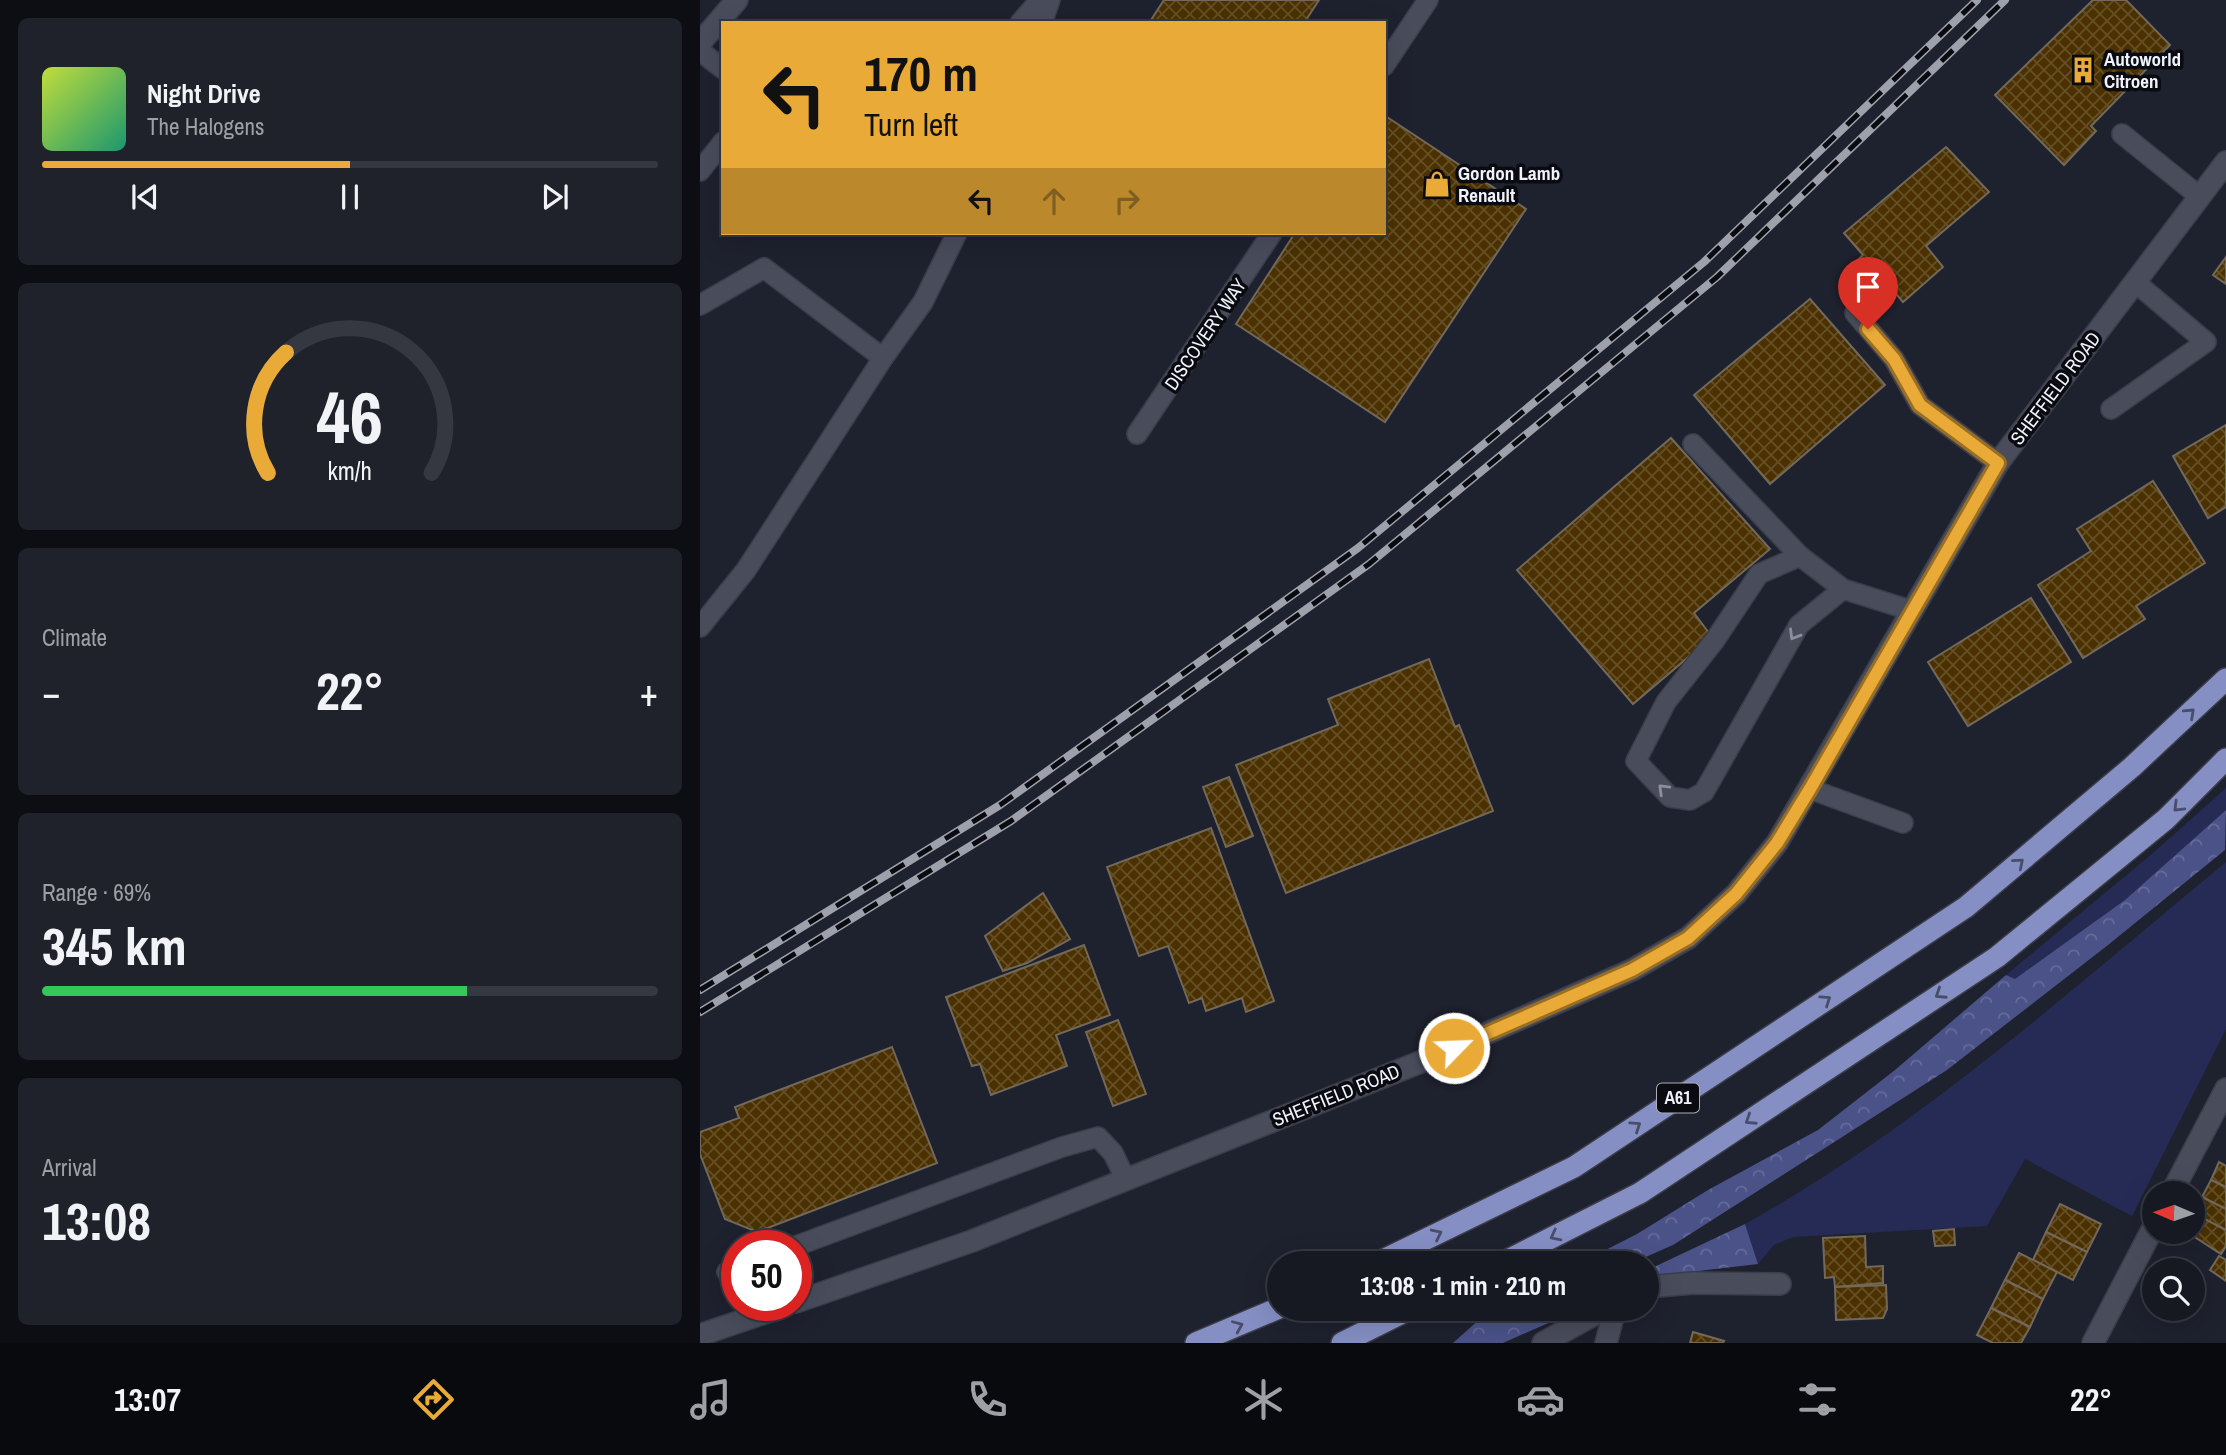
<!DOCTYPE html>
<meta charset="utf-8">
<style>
:root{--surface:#161922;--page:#1f222a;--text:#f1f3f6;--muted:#9ea0a5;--line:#353840;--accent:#eaaa38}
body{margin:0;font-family:"Archivo Narrow",sans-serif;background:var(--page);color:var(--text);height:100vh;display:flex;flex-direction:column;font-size:26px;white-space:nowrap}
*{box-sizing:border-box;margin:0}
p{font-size:23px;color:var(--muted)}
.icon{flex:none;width:38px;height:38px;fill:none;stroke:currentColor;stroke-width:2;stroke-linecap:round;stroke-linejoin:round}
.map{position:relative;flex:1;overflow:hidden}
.details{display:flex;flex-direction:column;gap:18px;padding:18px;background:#0c0e13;width:700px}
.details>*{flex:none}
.banner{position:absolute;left:21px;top:21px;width:665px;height:214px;border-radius:0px;box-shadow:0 7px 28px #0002,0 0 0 2px var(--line);background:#eaaa38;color:#111;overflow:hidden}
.needle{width:46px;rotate:272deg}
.controls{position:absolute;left:1442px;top:1181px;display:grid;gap:14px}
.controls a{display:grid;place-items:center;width:63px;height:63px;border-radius:50%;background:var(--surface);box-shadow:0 7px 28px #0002,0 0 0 2px var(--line);font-size:35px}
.speed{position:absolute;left:21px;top:1230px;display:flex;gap:14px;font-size:35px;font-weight:700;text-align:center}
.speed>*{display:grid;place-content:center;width:91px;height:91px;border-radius:50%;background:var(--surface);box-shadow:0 7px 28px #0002,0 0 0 2px var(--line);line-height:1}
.speed .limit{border:10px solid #d22;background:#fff;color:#111}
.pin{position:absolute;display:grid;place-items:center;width:60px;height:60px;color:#fff;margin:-72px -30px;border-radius:50% 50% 50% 0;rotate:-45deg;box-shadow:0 0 7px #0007}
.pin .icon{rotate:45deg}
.me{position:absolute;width:77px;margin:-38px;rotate:66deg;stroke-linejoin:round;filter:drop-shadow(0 0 5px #0008)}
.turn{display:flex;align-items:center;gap:24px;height:147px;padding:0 28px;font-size:32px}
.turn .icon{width:91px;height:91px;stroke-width:2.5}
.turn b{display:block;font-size:49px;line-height:60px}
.lanes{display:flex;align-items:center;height:66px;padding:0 28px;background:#0003;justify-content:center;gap:35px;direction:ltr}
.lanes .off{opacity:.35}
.big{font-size:52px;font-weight:700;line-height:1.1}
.details .tile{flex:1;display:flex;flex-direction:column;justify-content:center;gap:10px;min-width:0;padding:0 24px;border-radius:10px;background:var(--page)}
.details .dial{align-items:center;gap:0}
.dial svg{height:182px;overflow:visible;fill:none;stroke:var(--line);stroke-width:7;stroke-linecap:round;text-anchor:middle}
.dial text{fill:var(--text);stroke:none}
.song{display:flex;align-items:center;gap:21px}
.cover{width:84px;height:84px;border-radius:10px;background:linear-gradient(135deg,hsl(70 70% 55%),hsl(160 70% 35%))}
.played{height:7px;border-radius:4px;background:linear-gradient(90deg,var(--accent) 50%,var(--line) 50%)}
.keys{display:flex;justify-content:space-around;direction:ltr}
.heat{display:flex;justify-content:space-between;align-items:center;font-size:38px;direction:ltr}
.charge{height:10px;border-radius:5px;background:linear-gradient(90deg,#34c759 69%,var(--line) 0)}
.trip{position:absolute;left:567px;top:1251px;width:392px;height:70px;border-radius:35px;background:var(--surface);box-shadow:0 7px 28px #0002,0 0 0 2px var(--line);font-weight:700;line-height:70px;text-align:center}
.tab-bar{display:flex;height:112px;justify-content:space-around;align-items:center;background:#090a0e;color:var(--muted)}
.tab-bar .icon{width:49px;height:49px}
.tab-bar .active{color:var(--accent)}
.tab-bar b{font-size:32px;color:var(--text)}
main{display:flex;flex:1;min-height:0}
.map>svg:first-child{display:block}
.grass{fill:#262b56}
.forest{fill:url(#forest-crowns)}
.building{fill:url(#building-cross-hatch);stroke:#73695b;stroke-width:2}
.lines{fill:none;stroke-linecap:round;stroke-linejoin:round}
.service-casing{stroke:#3b3d49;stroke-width:22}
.minor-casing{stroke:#3b3d49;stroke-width:24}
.secondary-casing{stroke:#3b3d49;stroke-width:24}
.trunk-casing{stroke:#3b3d49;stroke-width:24}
.service{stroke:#494c5b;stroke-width:19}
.minor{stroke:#494c5b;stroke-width:21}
.secondary{stroke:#494c5b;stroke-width:21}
.trunk{stroke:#858fc4;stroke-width:21}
.rail-casing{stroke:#9ea0ab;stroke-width:8}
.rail{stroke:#0a0b10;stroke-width:5;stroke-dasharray:16;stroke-linecap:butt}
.oneway{stroke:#8c8f9b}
.oneway2{stroke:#484d6a}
.route-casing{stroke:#986e24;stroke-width:18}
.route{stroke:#eaaa38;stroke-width:12}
.labels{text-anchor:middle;stroke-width:7;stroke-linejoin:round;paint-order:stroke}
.shield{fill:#0a0b10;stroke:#acadb5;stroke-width:2}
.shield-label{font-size:18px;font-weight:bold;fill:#f1f3fc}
.poi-label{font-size:19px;font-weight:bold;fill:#f1f3fc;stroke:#0a0b10;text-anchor:start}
.street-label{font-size:19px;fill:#f1f3fc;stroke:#0a0b10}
</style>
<main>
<section class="details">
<div class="tile">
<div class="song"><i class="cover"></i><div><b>Night Drive</b><p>The Halogens</p></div></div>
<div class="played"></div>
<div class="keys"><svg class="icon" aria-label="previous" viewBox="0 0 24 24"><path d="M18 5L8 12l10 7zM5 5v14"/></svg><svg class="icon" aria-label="pause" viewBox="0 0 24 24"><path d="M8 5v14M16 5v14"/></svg><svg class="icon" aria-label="next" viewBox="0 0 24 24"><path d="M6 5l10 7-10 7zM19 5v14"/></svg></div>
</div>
<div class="tile dial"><svg viewBox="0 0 100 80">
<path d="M14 69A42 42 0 1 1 86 69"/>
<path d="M14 69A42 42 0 0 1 22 16" stroke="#eaaa38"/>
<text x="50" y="56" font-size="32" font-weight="700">46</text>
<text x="50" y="72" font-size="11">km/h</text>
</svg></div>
<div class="tile"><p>Climate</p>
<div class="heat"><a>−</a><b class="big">22°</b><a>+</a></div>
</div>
<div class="tile"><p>Range · 69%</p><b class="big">345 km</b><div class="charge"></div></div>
<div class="tile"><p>Arrival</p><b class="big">13:08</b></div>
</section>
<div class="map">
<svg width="1526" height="1343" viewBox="0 0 1526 1343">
<defs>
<pattern id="forest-crowns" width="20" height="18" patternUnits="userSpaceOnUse" patternTransform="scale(1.75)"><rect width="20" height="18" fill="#4a5288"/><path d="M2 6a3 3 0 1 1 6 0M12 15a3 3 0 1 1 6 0" fill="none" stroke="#656b9a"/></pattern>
<pattern id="building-cross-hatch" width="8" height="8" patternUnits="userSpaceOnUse" patternTransform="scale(1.75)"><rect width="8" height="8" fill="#4b3100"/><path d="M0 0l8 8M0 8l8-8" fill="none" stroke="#654f26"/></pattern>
</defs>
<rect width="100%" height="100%" fill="#1e212e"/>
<g class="grass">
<path d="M 1526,788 L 1526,810 L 1425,900 L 1315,979 L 1306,975 L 1453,853 Z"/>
<path d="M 1526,862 L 1526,1029 L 1432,1216 L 1325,1159 L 1287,1226 L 1093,1237 L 1074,1245 L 1058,1264 L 1045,1224 C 1219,1127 1372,989 1526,862 Z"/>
</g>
<g class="forest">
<path d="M 1526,810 L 1525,850 L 1408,945 L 1247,1070 L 973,1245 L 932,1263 L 880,1263 L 937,1234 L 1008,1190 L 1118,1130 L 1195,1070 L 1306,975 L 1315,979 L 1425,900 Z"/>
<path d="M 1045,1224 L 1058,1264 L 947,1277 L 947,1272 L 954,1267 Z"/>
<path d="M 791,1309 L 880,1309 L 803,1343 L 753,1343 Z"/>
</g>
<g class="building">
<path d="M 464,0 L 619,0 L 604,23 L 449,23 Z"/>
<path d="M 1393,0 L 1426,0 L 1470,45 L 1391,126 L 1396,131 L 1364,165 L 1295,95 Z"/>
<path d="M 684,115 L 826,209 L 685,422 L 536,324 L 595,233 L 684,233 Z"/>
<path d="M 1246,147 L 1289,192 L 1226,246 L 1243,267 L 1203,302 L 1185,281 L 1167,297 L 1145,272 L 1163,255 L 1144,233 Z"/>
<path d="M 1526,257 L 1526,284 L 1513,275 Z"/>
<path d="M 1110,299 L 1185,385 L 1070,484 L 994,395 Z"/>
<path d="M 1526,425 L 1526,507 L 1508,518 L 1473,456 Z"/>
<path d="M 971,438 L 1070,549 L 994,613 L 1012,637 L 933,704 L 817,570 Z"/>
<path d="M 1453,481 L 1505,563 L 1436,606 L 1445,619 L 1383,658 L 1338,585 L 1391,551 L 1377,529 Z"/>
<path d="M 1331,598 L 1371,662 L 1268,726 L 1228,662 Z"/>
<path d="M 729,659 L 755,727 L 759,725 L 793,811 L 586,893 L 536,765 L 638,725 L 628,699 Z"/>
<path d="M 529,777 L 553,836 L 526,847 L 503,787 Z"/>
<path d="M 511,828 L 574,1001 L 546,1012 L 542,998 L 506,1011 L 502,998 L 489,1003 L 468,946 L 439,956 L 407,867 Z"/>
<path d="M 343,893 L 370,939 L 327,963 L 303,971 L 285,936 Z"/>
<path d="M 384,945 L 410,1015 L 356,1035 L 367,1066 L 291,1095 L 280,1064 L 272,1066 L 246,997 Z"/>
<path d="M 418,1020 L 446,1094 L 413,1106 L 386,1032 Z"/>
<path d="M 192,1047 L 237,1163 L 57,1232 L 25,1219 L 0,1154 L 0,1132 L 39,1118 L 35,1107 Z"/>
<path d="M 1519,1162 L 1526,1166 L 1526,1187 L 1511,1180 Z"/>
<path d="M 1511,1180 L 1526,1187 L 1526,1209 L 1502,1197 Z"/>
<path d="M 1502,1197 L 1526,1209 L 1526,1230 L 1493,1213 Z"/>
<path d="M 1360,1204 L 1401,1224 L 1387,1252 L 1346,1232 Z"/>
<path d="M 1493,1213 L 1526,1230 L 1526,1246 L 1521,1254 L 1487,1232 L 1493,1232 Z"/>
<path d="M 1254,1229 L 1255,1245 L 1235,1246 L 1233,1231 Z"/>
<path d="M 1346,1232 L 1387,1252 L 1373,1280 L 1333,1260 Z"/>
<path d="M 1165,1236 L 1166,1267 L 1183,1266 L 1183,1283 L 1135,1287 L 1134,1277 L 1125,1278 L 1123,1238 Z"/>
<path d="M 1319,1253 L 1357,1272 L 1343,1299 L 1305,1280 Z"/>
<path d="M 1519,1256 L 1526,1260 L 1526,1281 L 1510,1270 Z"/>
<path d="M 1305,1280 L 1343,1299 L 1330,1327 L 1291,1308 Z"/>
<path d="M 1186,1285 L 1187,1309 L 1183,1318 L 1136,1320 L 1135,1287 Z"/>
<path d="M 1291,1308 L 1330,1327 L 1321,1343 L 1293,1343 L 1277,1335 Z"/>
<path d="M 993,1332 L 1024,1341 L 1023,1343 L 990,1343 Z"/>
</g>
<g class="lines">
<g class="service-casing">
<g id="service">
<path d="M 320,23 L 340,0"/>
<path d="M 342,23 L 350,0"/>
<path d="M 0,51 L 23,69"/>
<path d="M 684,66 L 728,0"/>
<path d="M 1422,134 L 1499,196"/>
<path d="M 0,171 L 23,142"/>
<path d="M 0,305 L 64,268 L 183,358 L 223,302 L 257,233"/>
<path d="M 1155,313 L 1194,359 L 1220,405 L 1298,463"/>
<path d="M 1411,409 L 1506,342 L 1435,282"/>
<path d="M 437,434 L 572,233"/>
<path d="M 993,444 L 1100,556"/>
<path d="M 1143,589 L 1099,625 L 1004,792 L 990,800 L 970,797 L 936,761 L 966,702 L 1015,640 L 1059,574 L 1100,556 L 1143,589 L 1213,611"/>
<path d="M 0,627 L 46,570 L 183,358"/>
<path d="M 1110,789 L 1203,823"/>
<path d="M 96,1246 L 362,1147 L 398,1137 L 413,1153 L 426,1180"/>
<path d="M 27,1272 L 37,1268"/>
</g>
</g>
<g class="minor-casing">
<g id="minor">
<path d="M 0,43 L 37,0"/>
<path d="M 1471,1194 L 1526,1089"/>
<path d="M 947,1287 L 993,1283 L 1080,1284"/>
<path d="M 843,1343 L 904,1309"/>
<path d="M 906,1343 L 915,1309"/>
<path d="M 1393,1343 L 1454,1226"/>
</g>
</g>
<g class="secondary-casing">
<g id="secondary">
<path d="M 96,1302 L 272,1241 L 728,1059 L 932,970 L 988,938 L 1036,894 L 1077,843 L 1298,463 L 1526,162"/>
<path d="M 0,1335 L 85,1306"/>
</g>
</g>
<g class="trunk-casing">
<g id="trunk">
<path d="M 675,1264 L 874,1167 L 1266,907 L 1432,767 L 1526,679"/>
<path d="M 800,1264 L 940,1193 L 1297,957 L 1466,819 L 1526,759"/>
<path d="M 496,1343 L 579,1308"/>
<path d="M 642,1343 L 710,1309"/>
</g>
</g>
<use href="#service" class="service"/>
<use href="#minor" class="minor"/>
<use href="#secondary" class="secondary"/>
<use href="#trunk" class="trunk"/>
<g class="rail-casing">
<g id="rail">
<path d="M 0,990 L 300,805 L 658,548 L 1004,262 L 1277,0"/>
<path d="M 0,1012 L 311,821 L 669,564 L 1017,277 L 1305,0"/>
</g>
</g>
<use href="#rail" class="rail"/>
</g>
<defs><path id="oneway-chevron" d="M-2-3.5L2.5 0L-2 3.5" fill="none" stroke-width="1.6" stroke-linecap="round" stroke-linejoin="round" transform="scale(1.75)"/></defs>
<g class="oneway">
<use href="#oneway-chevron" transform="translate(1094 635) rotate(121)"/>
<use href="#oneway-chevron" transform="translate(963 789) rotate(-136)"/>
</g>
<g class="oneway2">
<use href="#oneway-chevron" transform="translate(1490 713) rotate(-43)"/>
<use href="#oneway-chevron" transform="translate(1478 807) rotate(135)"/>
<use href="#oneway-chevron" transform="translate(1319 863) rotate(-40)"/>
<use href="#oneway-chevron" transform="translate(1240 994) rotate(147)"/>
<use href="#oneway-chevron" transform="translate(1126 1000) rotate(-34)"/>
<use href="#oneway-chevron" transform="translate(1050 1120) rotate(147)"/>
<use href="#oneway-chevron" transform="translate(936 1126) rotate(-34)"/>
<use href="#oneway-chevron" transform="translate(737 1234) rotate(-26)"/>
<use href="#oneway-chevron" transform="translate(855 1236) rotate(153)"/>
<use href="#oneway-chevron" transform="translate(538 1326) rotate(-23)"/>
</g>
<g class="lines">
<g class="route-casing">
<path id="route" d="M 754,1048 L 932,970 L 988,938 L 1036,894 L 1077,843 L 1110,789 L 1298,463 L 1220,405 L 1194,359 L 1168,329"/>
</g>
<use href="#route" class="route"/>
</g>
<defs>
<g id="building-bare" transform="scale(2.1)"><path d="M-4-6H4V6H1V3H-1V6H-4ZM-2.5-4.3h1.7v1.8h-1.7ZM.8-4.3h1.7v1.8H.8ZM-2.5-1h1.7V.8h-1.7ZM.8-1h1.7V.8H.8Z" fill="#eaaa38" stroke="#0a0b10" stroke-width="2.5" paint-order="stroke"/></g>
<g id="shop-bare" transform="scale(2.1)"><path d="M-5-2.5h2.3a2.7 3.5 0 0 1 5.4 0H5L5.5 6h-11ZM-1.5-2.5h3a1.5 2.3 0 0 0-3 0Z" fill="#eaaa38" stroke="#0a0b10" stroke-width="2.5" paint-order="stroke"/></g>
</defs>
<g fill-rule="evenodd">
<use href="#building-bare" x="1383" y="70"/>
<use href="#shop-bare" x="737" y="184"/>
</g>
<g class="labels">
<rect class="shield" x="957" y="1083.5" width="42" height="29" rx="5"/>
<g class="shield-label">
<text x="978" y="1104">A61</text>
</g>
<g class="poi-label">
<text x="1404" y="66">Autoworld<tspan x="1404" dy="22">Citroen</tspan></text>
<text x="758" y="180">Gordon Lamb<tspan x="758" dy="22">Renault</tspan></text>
</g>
<g class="street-label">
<text transform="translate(505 334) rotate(-56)" y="7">DISCOVERY WAY</text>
<text transform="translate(1355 388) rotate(-53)" y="7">SHEFFIELD ROAD</text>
<text transform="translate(636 1095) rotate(-22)" y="7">SHEFFIELD ROAD</text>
</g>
</g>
</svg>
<div class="controls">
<a><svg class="needle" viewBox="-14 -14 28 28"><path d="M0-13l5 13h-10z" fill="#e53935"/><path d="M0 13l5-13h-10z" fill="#9ea0a5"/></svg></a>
<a><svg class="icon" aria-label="search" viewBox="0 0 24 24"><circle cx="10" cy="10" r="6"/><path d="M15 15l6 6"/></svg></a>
</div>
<div class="speed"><div class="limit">50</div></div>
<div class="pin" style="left:1168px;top:329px;background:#d93025"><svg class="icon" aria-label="arrive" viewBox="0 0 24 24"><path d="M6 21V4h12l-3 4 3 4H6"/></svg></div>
<svg class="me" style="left:754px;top:1048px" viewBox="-20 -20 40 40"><circle r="17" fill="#eaaa38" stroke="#fff" stroke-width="3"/><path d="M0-11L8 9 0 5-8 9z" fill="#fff"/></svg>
<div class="trip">13:08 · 1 min · 210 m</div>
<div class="banner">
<div class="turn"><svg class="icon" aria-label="left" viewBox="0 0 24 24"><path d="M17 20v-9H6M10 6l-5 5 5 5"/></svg><div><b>170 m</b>Turn left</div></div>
<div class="lanes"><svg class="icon" aria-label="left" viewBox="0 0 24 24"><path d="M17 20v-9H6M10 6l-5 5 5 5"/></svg><svg class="icon off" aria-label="ahead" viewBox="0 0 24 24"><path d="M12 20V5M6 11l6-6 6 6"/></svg><svg class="icon off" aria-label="right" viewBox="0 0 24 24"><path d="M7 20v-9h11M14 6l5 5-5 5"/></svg></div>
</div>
</div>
</main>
<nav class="tab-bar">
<b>13:07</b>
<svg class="icon active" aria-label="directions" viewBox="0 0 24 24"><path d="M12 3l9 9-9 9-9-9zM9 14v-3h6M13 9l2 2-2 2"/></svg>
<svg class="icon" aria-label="music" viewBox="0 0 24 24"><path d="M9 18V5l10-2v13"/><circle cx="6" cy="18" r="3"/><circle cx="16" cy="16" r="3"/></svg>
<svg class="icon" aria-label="phone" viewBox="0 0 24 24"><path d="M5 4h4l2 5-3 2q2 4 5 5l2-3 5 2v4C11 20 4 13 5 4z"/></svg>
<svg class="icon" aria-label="climate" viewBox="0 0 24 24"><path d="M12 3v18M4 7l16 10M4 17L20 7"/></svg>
<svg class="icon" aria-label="car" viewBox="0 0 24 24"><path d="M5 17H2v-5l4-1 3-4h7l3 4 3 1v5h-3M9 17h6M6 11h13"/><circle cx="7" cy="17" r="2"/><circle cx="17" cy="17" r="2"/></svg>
<svg class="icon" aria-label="filters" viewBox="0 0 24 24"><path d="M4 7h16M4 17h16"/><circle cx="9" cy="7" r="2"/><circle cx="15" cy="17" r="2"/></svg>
<b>22°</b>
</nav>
